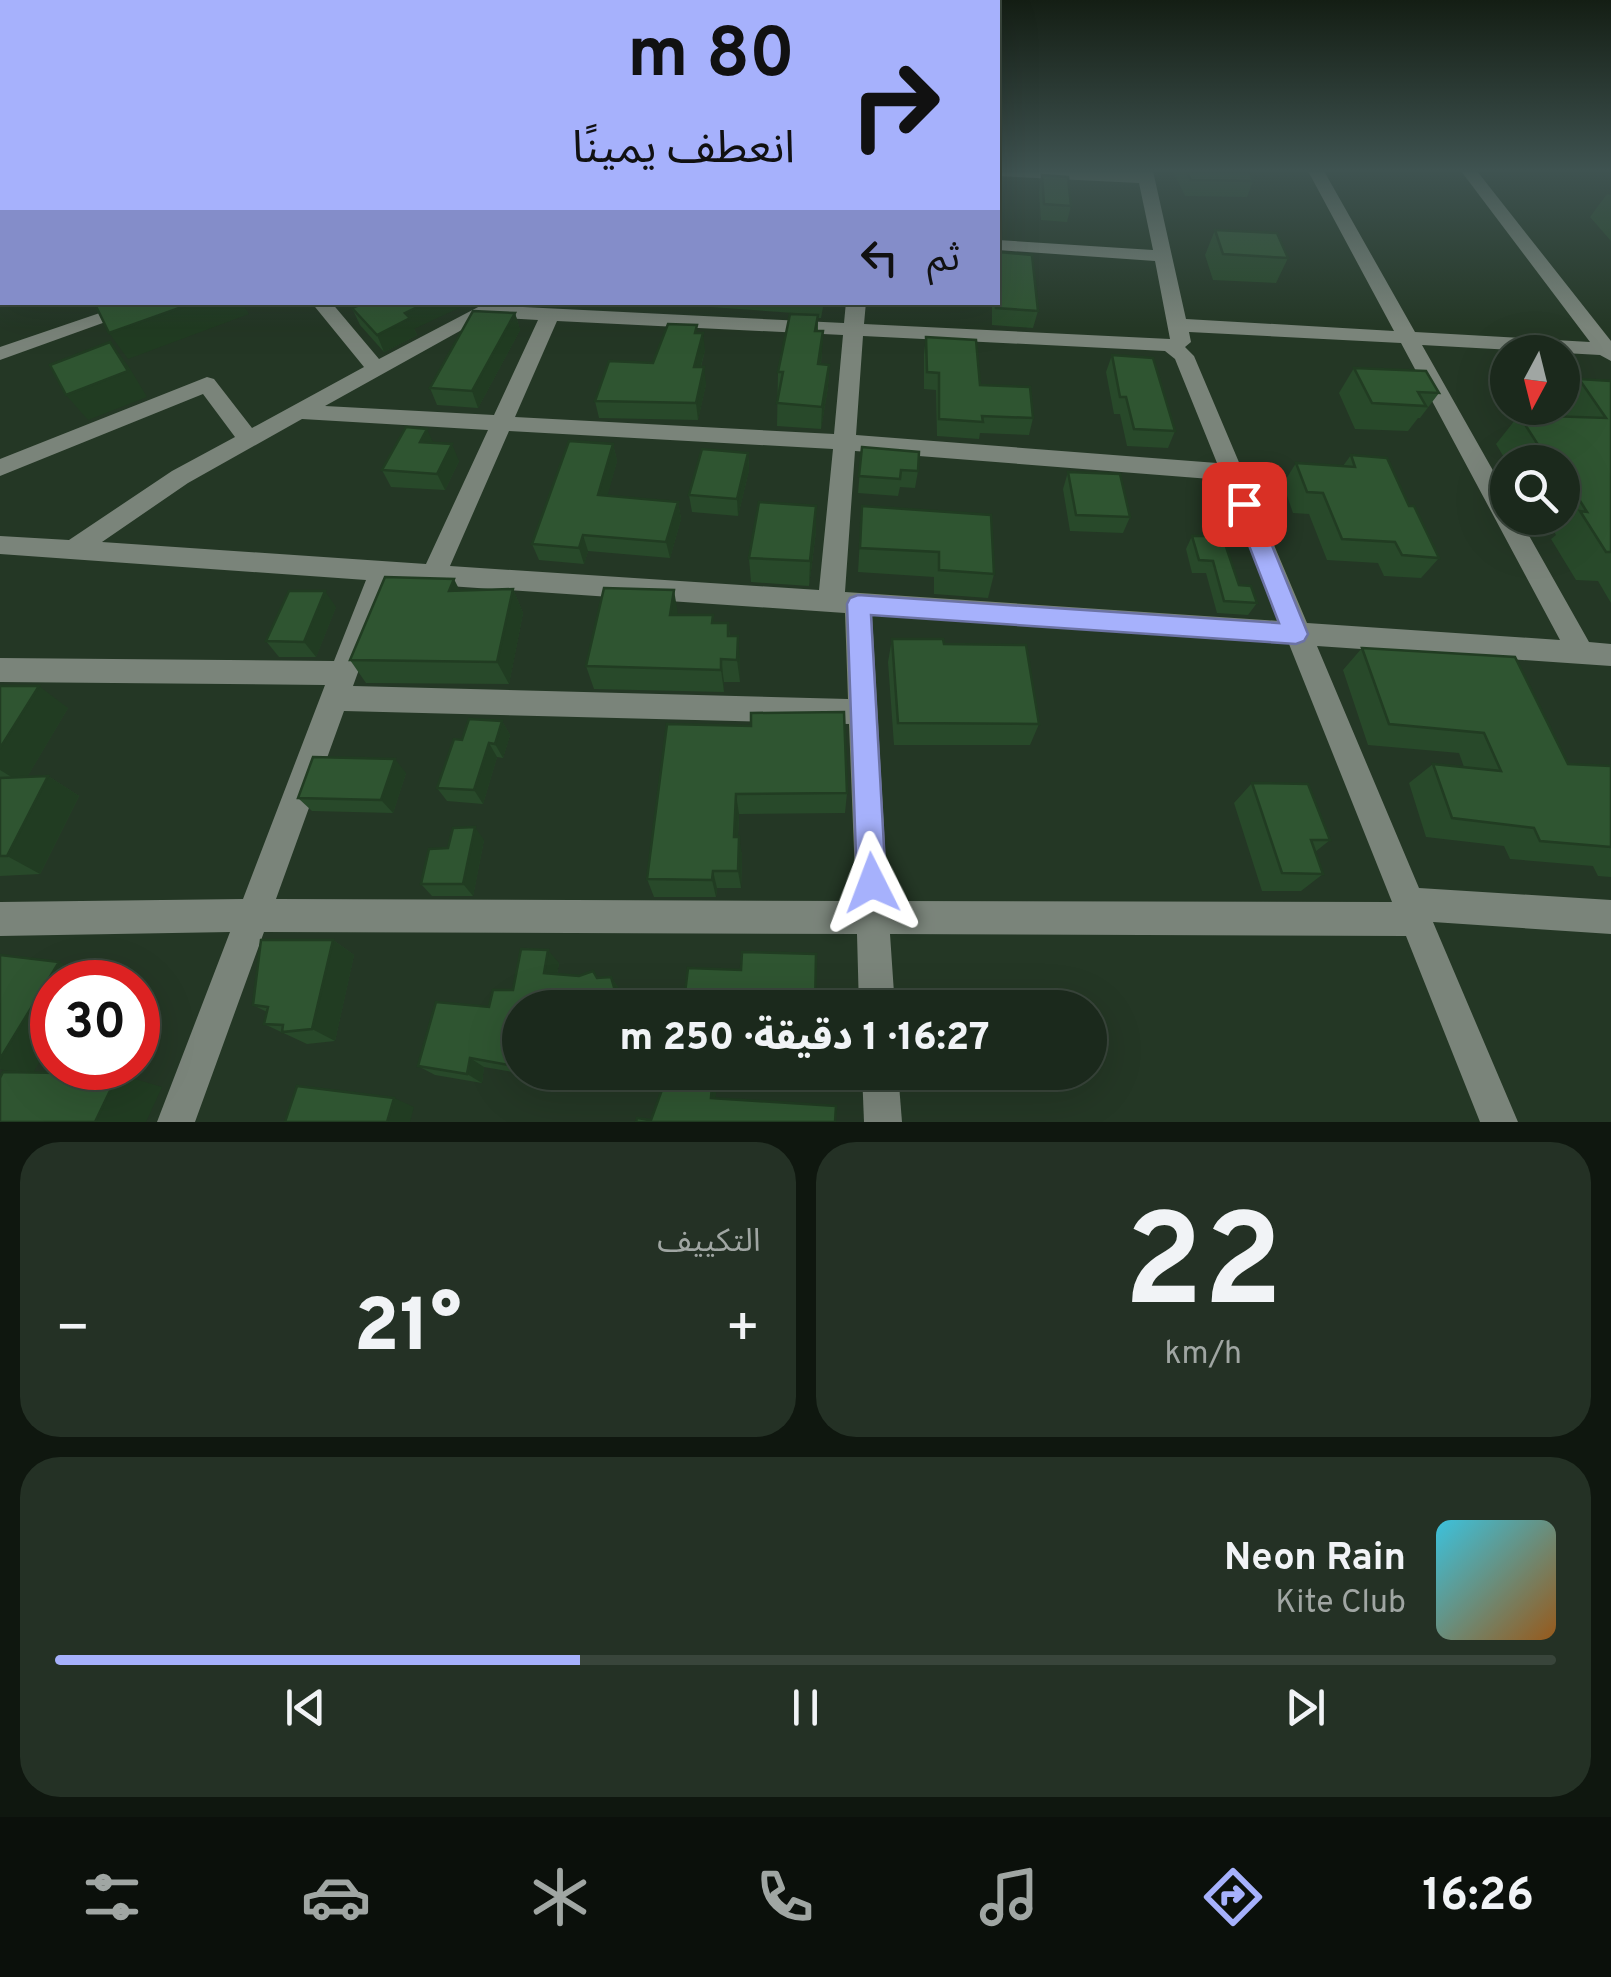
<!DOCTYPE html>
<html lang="ar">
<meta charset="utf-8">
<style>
:root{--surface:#1b291c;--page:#243125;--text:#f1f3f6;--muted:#a0a6a3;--line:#39453b;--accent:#a6b1fc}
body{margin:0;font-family:Overpass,"Noto Sans Arabic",sans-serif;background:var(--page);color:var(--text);direction:rtl;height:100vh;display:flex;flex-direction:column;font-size:38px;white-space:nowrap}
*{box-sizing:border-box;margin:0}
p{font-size:32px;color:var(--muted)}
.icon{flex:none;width:55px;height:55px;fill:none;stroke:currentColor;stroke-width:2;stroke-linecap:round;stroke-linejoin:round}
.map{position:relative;height:1122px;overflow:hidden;direction:ltr}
.panel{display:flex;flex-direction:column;gap:20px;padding:20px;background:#0f170f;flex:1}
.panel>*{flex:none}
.hud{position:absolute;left:0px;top:0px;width:1000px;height:305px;box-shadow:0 10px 40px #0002,0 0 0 2px var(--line);direction:rtl;background:#a6b1fc;color:#111;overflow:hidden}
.needle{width:65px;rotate:187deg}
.buttons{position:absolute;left:1490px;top:335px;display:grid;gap:20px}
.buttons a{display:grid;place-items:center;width:90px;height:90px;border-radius:50%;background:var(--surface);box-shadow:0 10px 40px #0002,0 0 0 2px var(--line);font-size:50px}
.speed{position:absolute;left:30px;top:960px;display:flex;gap:20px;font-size:50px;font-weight:700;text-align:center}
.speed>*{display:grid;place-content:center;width:130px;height:130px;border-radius:50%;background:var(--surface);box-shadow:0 10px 40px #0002,0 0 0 2px var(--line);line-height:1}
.speed .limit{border:15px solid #d22;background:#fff;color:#111}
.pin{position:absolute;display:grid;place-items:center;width:85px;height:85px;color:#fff;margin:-42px;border-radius:20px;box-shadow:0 5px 15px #0006}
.me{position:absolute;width:110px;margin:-55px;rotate:357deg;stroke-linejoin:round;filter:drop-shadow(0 0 8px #0008)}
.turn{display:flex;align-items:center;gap:35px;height:210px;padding:0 40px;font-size:45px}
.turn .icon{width:130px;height:130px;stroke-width:2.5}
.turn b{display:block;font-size:70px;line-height:85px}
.then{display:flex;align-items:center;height:95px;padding:0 40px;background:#0003;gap:20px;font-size:38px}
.big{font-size:75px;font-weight:800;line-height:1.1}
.panel .tile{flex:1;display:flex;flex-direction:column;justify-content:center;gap:15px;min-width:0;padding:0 35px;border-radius:40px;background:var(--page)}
.panel .dial{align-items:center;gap:0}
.dial b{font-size:130px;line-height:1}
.song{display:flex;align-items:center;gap:30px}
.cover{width:120px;height:120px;border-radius:15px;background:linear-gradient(135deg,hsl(190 70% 55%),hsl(30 70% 35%))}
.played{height:10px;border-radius:5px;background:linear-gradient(90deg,var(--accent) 35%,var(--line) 35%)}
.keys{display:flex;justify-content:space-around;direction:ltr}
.heat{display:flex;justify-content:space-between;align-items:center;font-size:55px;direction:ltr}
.panel .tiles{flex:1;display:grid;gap:20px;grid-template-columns:1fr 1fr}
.tile:last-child{grid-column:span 2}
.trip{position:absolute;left:502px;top:990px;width:605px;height:100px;border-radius:50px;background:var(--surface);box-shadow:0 10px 40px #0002,0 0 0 2px var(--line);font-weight:800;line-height:100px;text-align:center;direction:rtl}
.menu{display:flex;height:160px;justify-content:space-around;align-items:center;background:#0b100b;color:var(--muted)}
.menu .icon{width:70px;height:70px}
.menu .selected{color:var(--accent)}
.menu b{font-size:45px;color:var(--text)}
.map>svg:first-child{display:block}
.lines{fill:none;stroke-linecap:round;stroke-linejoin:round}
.minor{fill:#7a847a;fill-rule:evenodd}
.wall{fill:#28492a}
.shaded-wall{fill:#213c22}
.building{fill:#2f5531;stroke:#213c22;stroke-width:2.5}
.route{fill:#a6b1fc;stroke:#6c73a4;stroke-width:2.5}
</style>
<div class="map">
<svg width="1611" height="1122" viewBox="0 0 1611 1122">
<rect width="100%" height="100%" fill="#243725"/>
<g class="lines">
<g class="minor">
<path d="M 998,171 L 1153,171 L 1186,319 L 1394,331 L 1308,171 L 1324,171 L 1415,332 L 1590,342 L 1461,171 L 1477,171 L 1611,341 L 1611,361 L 1600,355 L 1422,345 L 1508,497 L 1508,518 L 1519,518 L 1589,642 L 1611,644 L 1611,666 L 1317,646 L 1419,888 L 1611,900 L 1611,934 L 1433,922 L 1518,1122 L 1480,1122 L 1406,936 L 890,934 L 895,1008 L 859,1008 L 857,934 L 264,932 L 195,1122 L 157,1122 L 230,932 L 0,936 L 0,902 L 243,899 L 325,685 L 0,682 L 0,658 L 334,661 L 366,580 L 0,554 L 0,536 L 69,540 L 172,471 L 235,437 L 203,394 L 0,476 L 0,459 L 207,377 L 214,379 L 252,428 L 364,367 L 311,302 L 331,302 L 379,359 L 482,305 L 844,323 L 846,302 L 866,302 L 864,324 L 1170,339 L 1155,261 L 998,250 L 998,240 L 1153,250 L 1139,183 L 998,176 ZM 485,317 L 538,320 L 494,415 L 325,406 ZM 557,321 L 843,335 L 834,434 L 515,417 ZM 1189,332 L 1401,343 L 1560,640 L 1307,623 L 1194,356 L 1185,347 L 1191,342 ZM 863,336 L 1165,351 L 1175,359 L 1217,463 L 856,435 ZM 302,419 L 488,430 L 426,564 L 102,542 L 188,483 ZM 509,431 L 833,449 L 819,590 L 450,566 ZM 855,451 L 1223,480 L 1280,621 L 845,592 ZM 391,582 L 845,613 L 848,699 L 353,686 ZM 872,615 L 1289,644 L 1392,902 L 888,901 ZM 344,711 L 849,724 L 856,901 L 276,899 Z"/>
<rect x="0" y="177" width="2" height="10"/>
<rect x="0" y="257" width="2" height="10"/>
<path d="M 132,302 L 161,302 L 0,360 L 0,347 Z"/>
<path d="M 862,1072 L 898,1072 L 902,1122 L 864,1122 Z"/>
</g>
</g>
<g class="wall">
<path d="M 1173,171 L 1249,171 L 1253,181 L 1247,197 L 1185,196 Z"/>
<path d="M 1042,175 L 1071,206 L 1067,222 L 1041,220 L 1039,192 Z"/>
<path d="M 1607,194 L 1611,195 L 1611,241 L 1590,217 Z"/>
<path d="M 1215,230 L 1288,258 L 1276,283 L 1213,280 L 1205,255 Z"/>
<path d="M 682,302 L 824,302 L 821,318 L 818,318 L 818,331 L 823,331 L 821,364 L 829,365 L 828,387 L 821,429 L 777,426 L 778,372 L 794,313 L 682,305 Z"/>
<path d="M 992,302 L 1038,311 L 1033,328 L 992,325 Z"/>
<path d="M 352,308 L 414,329 L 417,335 L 384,352 L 360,325 Z"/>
<path d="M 515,313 L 520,330 L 478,408 L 437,405 L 430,388 Z"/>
<path d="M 698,333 L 705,350 L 701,367 L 706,384 L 698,420 L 599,418 L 595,401 Z"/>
<path d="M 926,337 L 980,385 L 1033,418 L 1029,435 L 980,433 L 979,439 L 937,436 L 936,390 L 924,389 L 924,354 Z"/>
<path d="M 1112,355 L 1175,431 L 1168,448 L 1127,446 L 1120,414 L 1114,414 L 1106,372 Z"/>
<path d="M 1354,368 L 1439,393 L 1420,418 L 1418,418 L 1408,431 L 1355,429 L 1339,393 Z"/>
<path d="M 1579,379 L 1611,381 L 1611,603 L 1598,581 L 1576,580 L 1551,539 L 1556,535 L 1546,518 L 1562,518 L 1562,462 L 1508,462 L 1508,464 L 1496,444 L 1519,415 L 1560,416 L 1554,408 L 1562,408 L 1562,398 Z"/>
<path d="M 434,443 L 459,461 L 445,490 L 391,487 L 382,470 Z"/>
<path d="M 613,444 L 617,461 L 607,496 L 678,502 L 681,519 L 670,558 L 588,551 L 584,564 L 539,560 L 532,544 Z"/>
<path d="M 862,447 L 918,471 L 915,488 L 900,487 L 898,496 L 858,493 Z"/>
<path d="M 748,453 L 749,470 L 738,516 L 692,512 L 689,495 Z"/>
<path d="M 1351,455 L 1409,506 L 1439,558 L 1421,578 L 1384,576 L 1378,563 L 1327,560 L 1309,514 L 1293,513 L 1283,484 L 1296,463 L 1343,466 Z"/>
<path d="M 1068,472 L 1130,517 L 1123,533 L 1070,531 L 1063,489 Z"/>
<path d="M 862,506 L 994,574 L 988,598 L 934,594 L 934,577 L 858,572 Z"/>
<path d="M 816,531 L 809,586 L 751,582 L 749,558 Z"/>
<path d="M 1205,533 L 1239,585 L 1257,603 L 1248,615 L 1217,613 L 1206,573 L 1192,573 L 1186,549 L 1192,536 L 1203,536 Z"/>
<path d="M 513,589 L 523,613 L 509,684 L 366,683 L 350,660 L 460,591 Z"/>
<path d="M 336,607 L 316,657 L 279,657 L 266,641 Z"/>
<path d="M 678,615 L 714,623 L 728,623 L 730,636 L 740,659 L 740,682 L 724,682 L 724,692 L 594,689 L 586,666 Z"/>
<path d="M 892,639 L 944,644 L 1039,724 L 1030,745 L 894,745 L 888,662 Z"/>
<path d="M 1362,648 L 1568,764 L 1611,766 L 1611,877 L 1598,876 L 1593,866 L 1510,859 L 1504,846 L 1426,837 L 1409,783 L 1433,764 L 1464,767 L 1459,753 L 1368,745 L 1343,670 Z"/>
<path d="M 0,686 L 68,708 L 27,777 L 48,776 L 79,796 L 40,874 L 0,876 Z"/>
<path d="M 502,721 L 510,735 L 503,758 L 497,757 L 483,804 L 447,801 L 437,788 L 462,740 Z"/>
<path d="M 667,724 L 847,793 L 845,813 L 739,814 L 738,837 L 742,856 L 741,888 L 717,888 L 716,897 L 654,897 L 647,879 Z"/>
<path d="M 406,773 L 393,813 L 312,811 L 298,798 Z"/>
<path d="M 1252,783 L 1330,840 L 1315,852 L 1323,874 L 1301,891 L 1262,891 L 1234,803 Z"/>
<path d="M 484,840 L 473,896 L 432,896 L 421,884 L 448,848 Z"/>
<path d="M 333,940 L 354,955 L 335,1041 L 307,1044 L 264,1024 L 267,1012 L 253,1005 Z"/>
<path d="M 559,963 L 557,974 L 598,978 L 611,977 L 619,989 L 624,1008 L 520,1008 L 520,1072 L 718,1072 L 651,1120 L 664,1085 L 621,1083 L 619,1090 L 544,1083 L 535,1076 L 484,1067 L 482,1083 L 435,1075 L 418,1066 L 489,1007 L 513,990 Z"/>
</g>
<g class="shaded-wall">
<path d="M 196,302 L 242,302 L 249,314 L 128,359 L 109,333 Z"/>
<path d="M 428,302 L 472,302 L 414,329 L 417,335 L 384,352 L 377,335 L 405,313 Z"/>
<path d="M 515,313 L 520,330 L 478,408 L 472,391 Z"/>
<path d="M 823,331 L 822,354 L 817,386 L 818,364 Z"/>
<path d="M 703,333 L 705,350 L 696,384 L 694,367 Z"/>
<path d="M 110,342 L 129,367 L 147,397 L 88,420 L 66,395 Z"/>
<path d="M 829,365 L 828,387 L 821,429 L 822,407 Z"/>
<path d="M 704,367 L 706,384 L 698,420 L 696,403 Z"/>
<path d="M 427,429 L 435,446 L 420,442 Z"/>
<path d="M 452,444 L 459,461 L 445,490 L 437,474 Z"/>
<path d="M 613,444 L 617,461 L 603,512 L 598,495 Z"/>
<path d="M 748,453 L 749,470 L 738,516 L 737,499 Z"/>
<path d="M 678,502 L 681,519 L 670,558 L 666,542 Z"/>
<path d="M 816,506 L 816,531 L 809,586 L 810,561 Z"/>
<path d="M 583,535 L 588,551 L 584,564 L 579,548 Z"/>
<path d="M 454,579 L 466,603 L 449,591 Z"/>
<path d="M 513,589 L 523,613 L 509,684 L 497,662 Z"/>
<path d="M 674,590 L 678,614 L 675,639 L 670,615 Z"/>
<path d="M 325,591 L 336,607 L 316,657 L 304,642 Z"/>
<path d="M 738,636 L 740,659 L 740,682 L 737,660 Z"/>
<path d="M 721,659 L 724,682 L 724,692 L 721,670 Z"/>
<path d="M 39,686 L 68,708 L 23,784 L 0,770 L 0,748 Z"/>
<path d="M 502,721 L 510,735 L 503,758 L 495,744 Z"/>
<path d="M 489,743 L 497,757 L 483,804 L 474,790 Z"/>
<path d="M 395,759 L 406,773 L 393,813 L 381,800 Z"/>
<path d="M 48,776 L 79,796 L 40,874 L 7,856 Z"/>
<path d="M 736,794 L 739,814 L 737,856 L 734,837 Z"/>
<path d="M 475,827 L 484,840 L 473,896 L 463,884 Z"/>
<path d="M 739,837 L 742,856 L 741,888 L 738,871 Z"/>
<path d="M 713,871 L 717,888 L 716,897 L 712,880 Z"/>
<path d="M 333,940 L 354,955 L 335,1041 L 312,1029 Z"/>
<path d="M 548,950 L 559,963 L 555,985 L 544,973 Z"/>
<path d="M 59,962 L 90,975 L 85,982 L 52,982 L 52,1039 L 31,1077 L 0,1069 L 0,1059 Z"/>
<path d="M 611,977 L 619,989 L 624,1008 L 620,1008 Z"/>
<path d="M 470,1058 L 484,1067 L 482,1083 L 467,1074 Z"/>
<path d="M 713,1072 L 718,1072 L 715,1106 L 711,1098 Z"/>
<path d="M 118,1074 L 162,1087 L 146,1122 L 95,1122 Z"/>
<path d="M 612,1074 L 621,1083 L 619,1090 L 611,1082 Z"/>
<path d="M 394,1098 L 414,1107 L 410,1122 L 387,1122 Z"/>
</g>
<g class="building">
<path d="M 1186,171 L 1249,171 L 1253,181 L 1191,180 Z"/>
<path d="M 1042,175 L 1068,177 L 1071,206 L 1044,204 Z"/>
<path d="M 1215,230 L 1277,233 L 1288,258 L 1223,254 Z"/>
<path d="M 998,252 L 1032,255 L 1038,311 L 996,308 L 996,302 L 998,302 Z"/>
<path d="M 94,302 L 196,302 L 109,333 Z"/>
<path d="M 367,302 L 428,302 L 405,313 L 410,318 L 377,335 L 352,308 Z"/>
<path d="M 473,311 L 515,313 L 472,391 L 430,388 Z"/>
<path d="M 790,314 L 818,315 L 815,331 L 823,331 L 818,364 L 829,365 L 822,407 L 777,403 L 783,372 L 778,372 Z"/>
<path d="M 668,324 L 697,325 L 695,333 L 703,333 L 694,367 L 704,367 L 696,403 L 595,401 L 609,361 L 653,363 Z"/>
<path d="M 926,337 L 976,340 L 980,385 L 1030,387 L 1033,418 L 982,416 L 983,422 L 939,419 L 939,373 L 927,372 Z"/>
<path d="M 110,342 L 128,371 L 66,395 L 50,365 Z"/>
<path d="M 1112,355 L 1153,358 L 1175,431 L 1134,429 L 1126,397 L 1120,397 Z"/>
<path d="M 1354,368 L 1426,371 L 1439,393 L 1418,392 L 1426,406 L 1372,403 Z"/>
<path d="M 1579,379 L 1611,381 L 1611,552 L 1606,552 L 1580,511 L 1587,512 L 1562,472 L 1562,462 L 1549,462 L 1519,415 L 1606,418 Z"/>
<path d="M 406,427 L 427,429 L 420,442 L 452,444 L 437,474 L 382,470 Z"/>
<path d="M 569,441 L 613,444 L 598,495 L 678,502 L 666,542 L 583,535 L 579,548 L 532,544 Z"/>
<path d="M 862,447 L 919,452 L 918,471 L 901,470 L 900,479 L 859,476 Z"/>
<path d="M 702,449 L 748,453 L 737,499 L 689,495 Z"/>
<path d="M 1351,455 L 1387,458 L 1409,506 L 1414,506 L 1439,558 L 1402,555 L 1395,542 L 1342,539 L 1323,493 L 1307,492 L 1296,463 L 1355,467 Z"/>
<path d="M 1068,472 L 1120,474 L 1130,517 L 1076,515 Z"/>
<path d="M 759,502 L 816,506 L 810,561 L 749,558 Z"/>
<path d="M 862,506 L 991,515 L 994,574 L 939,570 L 939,552 L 860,548 Z"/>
<path d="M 1220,529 L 1239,585 L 1251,586 L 1257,603 L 1224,601 L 1213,561 L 1199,560 L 1192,536 L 1206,536 L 1205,533 Z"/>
<path d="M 385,577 L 454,579 L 449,591 L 513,589 L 497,662 L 350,660 Z"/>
<path d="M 604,588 L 674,590 L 670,615 L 713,615 L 712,623 L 728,623 L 728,636 L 738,636 L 737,660 L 721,659 L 721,670 L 586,666 Z"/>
<path d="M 289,591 L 325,591 L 304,642 L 266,641 Z"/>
<path d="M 892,639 L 943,639 L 944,644 L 1026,645 L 1039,724 L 898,723 Z"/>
<path d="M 1362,648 L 1515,657 L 1568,764 L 1611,766 L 1611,847 L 1540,841 L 1534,828 L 1452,818 L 1433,764 L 1501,771 L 1484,733 L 1389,724 Z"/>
<path d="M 0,686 L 39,686 L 0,748 Z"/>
<path d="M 844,712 L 847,793 L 736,794 L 734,837 L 739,837 L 738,871 L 713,871 L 712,880 L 647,879 L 667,724 L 751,726 L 751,713 Z"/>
<path d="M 469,719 L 502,721 L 495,744 L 489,743 L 474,790 L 437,788 L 454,739 L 462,740 Z"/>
<path d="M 313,757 L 395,759 L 381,800 L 298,798 Z"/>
<path d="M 48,776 L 7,856 L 0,856 L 0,778 Z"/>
<path d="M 1252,783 L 1308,784 L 1330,840 L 1311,840 L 1323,874 L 1282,873 Z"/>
<path d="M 475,827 L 463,884 L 421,884 L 429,849 L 448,848 L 453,828 Z"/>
<path d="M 261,940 L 333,940 L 312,1029 L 282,1032 L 283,1025 L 264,1024 L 268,1007 L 253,1005 Z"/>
<path d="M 521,949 L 548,950 L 544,973 L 579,976 L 593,971 L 597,978 L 611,977 L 620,1008 L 520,1008 L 520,1067 L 470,1058 L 467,1074 L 418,1066 L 436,1002 L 489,1007 L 493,990 L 513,990 Z"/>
<path d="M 742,952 L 816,954 L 815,1008 L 667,1008 L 669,992 L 685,993 L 688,968 L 741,970 Z"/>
<path d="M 0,955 L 59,962 L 0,1059 Z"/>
<path d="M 3,1072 L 118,1074 L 95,1122 L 0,1122 L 0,1078 Z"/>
<path d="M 532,1072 L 713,1072 L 711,1098 L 836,1106 L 835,1122 L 636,1122 L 637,1118 L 651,1120 L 667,1076 L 612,1074 L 611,1082 L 532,1074 Z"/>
<path d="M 297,1086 L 394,1098 L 387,1122 L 285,1122 Z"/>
</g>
<linearGradient id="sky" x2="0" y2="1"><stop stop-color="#141e14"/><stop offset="0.52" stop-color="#3f5351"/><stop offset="1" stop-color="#3f5351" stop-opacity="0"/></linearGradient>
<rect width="1611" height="328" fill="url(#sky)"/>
<path class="route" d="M 1244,496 L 1255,504 L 1308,634 L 1304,641 L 1296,644 L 871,615 L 886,883 L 882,893 L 872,898 L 861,893 L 857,883 L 847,604 L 850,598 L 858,595 L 1279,623 L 1233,504 Z"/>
</svg>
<div class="buttons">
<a><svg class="needle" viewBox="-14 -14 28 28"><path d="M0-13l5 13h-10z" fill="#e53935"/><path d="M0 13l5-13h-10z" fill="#a0a6a3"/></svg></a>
<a><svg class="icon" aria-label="search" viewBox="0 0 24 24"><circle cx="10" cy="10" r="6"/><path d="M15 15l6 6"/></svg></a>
</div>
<div class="speed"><div class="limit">30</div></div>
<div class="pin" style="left:1244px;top:504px;background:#d93025"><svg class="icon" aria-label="arrive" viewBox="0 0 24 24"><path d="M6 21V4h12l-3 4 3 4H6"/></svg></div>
<svg class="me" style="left:872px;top:883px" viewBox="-20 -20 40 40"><path d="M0-17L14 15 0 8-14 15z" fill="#a6b1fc" stroke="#fff" stroke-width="4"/></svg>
<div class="trip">16:27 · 1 دقيقة · 250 m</div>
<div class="hud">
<div class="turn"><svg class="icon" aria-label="right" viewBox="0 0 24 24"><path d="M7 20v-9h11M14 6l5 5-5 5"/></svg><div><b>80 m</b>انعطف يمينًا</div></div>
<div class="then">ثم<svg class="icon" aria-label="left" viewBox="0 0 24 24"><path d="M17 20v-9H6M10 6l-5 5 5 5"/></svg></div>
</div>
</div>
<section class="panel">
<div class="tiles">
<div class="tile dial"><b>22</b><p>km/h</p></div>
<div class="tile"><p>التكييف</p>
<div class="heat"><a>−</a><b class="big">21°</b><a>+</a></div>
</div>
<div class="tile">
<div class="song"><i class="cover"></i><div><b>Neon Rain</b><p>Kite Club</p></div></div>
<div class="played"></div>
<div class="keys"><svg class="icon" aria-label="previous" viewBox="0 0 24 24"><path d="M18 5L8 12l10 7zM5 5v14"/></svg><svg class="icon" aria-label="pause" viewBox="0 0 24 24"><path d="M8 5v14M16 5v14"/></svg><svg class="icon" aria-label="next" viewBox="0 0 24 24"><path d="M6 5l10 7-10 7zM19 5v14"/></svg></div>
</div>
</div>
</section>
<nav class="menu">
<b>16:26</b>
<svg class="icon selected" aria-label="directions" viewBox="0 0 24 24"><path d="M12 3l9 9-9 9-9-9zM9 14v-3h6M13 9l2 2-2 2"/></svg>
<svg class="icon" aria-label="music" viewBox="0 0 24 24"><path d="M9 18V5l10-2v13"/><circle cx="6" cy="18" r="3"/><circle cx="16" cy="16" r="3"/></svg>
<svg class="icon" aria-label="phone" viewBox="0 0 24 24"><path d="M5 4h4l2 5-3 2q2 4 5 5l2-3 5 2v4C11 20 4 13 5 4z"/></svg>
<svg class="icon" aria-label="climate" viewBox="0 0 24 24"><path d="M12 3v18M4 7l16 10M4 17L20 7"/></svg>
<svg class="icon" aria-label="car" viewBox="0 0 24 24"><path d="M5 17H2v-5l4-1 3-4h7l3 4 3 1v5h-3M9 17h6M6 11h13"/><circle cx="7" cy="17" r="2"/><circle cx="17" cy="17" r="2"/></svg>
<svg class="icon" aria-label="filters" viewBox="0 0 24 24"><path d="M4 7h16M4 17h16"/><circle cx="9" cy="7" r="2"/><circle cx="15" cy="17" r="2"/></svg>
</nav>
